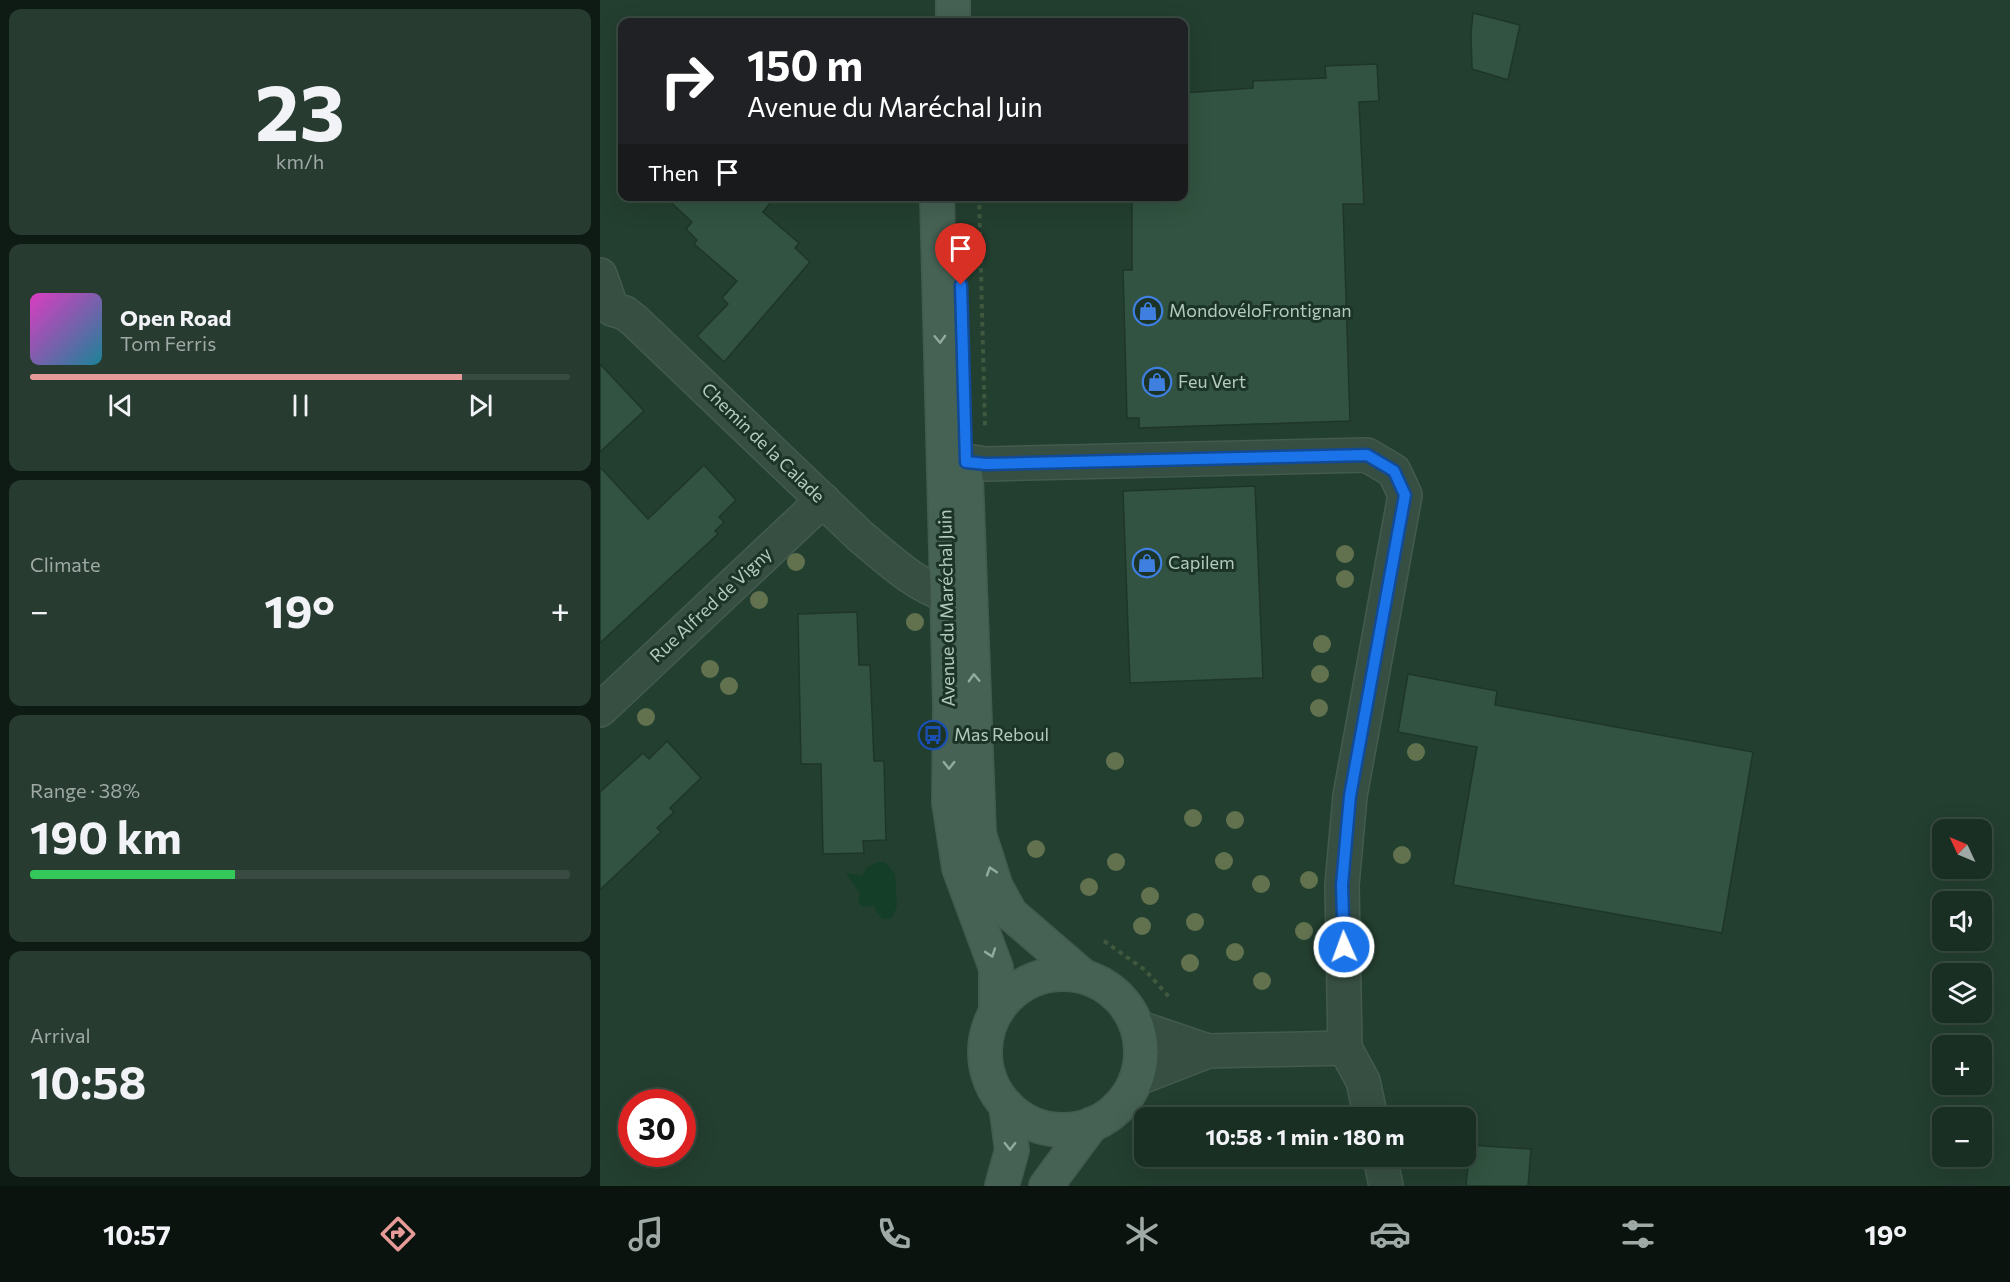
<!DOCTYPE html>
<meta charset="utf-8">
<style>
:root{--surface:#1a2f24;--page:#273b31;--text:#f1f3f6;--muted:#9fa9a6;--line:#384a41;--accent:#e69b98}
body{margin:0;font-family:Commissioner,sans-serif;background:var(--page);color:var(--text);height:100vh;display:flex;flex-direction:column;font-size:22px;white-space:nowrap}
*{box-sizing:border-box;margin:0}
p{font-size:20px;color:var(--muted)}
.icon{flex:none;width:33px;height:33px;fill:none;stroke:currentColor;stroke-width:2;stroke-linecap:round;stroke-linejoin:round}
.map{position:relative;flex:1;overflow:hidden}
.sheet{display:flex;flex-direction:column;gap:9px;padding:9px;background:#0e1a14;width:600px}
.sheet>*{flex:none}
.top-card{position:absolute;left:18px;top:18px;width:570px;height:183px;border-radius:12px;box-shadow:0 6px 24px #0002,0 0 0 2px var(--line);background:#202124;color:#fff;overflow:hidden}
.needle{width:39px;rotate:314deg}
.buttons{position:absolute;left:1332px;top:819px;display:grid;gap:12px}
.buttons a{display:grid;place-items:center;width:60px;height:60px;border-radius:12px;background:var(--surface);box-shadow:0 6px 24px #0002,0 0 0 2px var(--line);font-size:30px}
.speed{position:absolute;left:18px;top:1089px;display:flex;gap:12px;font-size:30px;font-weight:700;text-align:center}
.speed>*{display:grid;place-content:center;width:78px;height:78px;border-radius:50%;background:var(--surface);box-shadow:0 6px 24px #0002,0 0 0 2px var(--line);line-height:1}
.speed .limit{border:9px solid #d22;background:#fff;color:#111}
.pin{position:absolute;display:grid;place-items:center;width:51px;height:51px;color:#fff;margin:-62px -26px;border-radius:50% 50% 50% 0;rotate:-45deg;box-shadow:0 0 6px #0007}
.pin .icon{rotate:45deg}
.me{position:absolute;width:66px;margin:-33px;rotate:358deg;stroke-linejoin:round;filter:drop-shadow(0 0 4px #0008)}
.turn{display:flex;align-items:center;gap:21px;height:126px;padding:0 30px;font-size:27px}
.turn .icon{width:78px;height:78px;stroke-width:2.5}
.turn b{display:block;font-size:42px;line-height:51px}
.then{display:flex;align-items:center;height:57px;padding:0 30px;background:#0003;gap:12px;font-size:22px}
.big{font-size:45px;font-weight:700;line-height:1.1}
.sheet .widget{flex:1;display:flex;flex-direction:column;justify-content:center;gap:9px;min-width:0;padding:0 21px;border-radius:12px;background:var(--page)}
.sheet .dial{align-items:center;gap:0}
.dial b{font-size:78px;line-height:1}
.song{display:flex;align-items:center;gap:18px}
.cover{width:72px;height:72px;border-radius:9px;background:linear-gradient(135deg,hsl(310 70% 55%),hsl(190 70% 35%))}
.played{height:6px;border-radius:3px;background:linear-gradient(90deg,var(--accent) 80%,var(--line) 80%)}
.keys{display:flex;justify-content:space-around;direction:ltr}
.heat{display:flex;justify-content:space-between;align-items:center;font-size:33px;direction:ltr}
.charge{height:9px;border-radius:4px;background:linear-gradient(90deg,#34c759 38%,var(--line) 0)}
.trip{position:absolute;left:534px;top:1107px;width:342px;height:60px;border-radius:12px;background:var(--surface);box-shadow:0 6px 24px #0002,0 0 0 2px var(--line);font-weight:700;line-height:60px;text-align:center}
.menu{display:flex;height:96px;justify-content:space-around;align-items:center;background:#0a130e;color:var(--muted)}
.menu .icon{width:42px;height:42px}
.menu .active{color:var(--accent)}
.menu b{font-size:27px;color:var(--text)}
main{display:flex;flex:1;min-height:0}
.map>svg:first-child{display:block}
.water{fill:#153e29}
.building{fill:#325341;stroke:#1e3629;stroke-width:1.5}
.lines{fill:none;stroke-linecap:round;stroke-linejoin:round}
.street-casing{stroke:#435b4f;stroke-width:36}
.secondary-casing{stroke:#435b4f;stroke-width:36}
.path{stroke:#3f583e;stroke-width:4;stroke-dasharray:4.5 4.5;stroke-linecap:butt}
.street{stroke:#374f42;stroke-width:33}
.secondary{stroke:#456254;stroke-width:33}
.tree{fill:#62724f}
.oneway{stroke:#92ab9f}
.route-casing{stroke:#114b97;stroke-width:15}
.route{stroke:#1a73e8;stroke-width:10}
.labels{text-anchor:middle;stroke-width:6;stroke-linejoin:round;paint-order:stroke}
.poi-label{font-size:18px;fill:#b3cabf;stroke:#1c3427;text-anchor:start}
.street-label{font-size:18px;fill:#b3cabf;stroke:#1c3427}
</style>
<main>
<section class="sheet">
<div class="widget dial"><b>23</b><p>km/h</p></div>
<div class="widget">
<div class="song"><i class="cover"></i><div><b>Open Road</b><p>Tom Ferris</p></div></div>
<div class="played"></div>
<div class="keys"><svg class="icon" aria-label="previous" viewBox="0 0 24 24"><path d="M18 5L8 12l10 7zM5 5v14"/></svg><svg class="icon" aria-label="pause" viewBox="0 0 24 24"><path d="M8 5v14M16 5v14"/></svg><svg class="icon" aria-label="next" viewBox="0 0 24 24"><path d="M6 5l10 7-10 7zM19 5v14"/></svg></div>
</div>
<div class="widget"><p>Climate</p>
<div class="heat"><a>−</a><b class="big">19°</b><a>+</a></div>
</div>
<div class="widget"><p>Range · 38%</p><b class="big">190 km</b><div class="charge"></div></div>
<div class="widget"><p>Arrival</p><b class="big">10:58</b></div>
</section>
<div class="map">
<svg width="1410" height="1186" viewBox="0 0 1410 1186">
<rect width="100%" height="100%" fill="#233f30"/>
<path class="water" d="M 278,862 L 285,862 L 295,874 L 297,906 L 292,918 L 283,919 L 276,912 L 275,906 L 262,907 L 258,900 L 260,894 L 246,873 L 262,876 L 267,867 Z"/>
<g class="building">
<path d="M 873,13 L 920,25 L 908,80 L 872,69 L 871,34 Z"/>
<path d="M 777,64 L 779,101 L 759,102 L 764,204 L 743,204 L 750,421 L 539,428 L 539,418 L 527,418 L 523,270 L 532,270 L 532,196 L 584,196 L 584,93 L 653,88 L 653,81 L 726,78 L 725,66 Z"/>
<path d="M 64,196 L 176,196 L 163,212 L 199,243 L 195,248 L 210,262 L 124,362 L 97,336 L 128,304 L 122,298 L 137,281 L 94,244 L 97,240 L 86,229 L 92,222 Z"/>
<path d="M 0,364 L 44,411 L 0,452 Z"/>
<path d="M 104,465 L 136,500 L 119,517 L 124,522 L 115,531 L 118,534 L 0,643 L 0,467 L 48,519 Z"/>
<path d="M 655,486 L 663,678 L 530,683 L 523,491 Z"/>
<path d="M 257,612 L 259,665 L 270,665 L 274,761 L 284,761 L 286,840 L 263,841 L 264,853 L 223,854 L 221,764 L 201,764 L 198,614 Z"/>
<path d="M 808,674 L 897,691 L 895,705 L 1153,752 L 1122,933 L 853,885 L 877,747 L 798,732 Z"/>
<path d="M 67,741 L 101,778 L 70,808 L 74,812 L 57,828 L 61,832 L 0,890 L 0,792 L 43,753 L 49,759 Z"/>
<path d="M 870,1145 L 931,1149 L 928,1186 L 866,1186 Z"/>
</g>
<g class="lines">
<g class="street-casing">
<g id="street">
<path d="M 0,275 L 12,309 L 25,313 L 35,321 L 260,536 C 287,558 314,585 347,595"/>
<path d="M 366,461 L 386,464 L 767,455 L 794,471 L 805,495 L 750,796 L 742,885 L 745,1048"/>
<path d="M 0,710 L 223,500"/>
<path d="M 537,1027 L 608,1051 L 745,1048 L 763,1081 L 771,1118"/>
<path d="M 536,1079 L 608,1051"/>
<path d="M 780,1156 L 786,1186"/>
</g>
</g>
<g class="secondary-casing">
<g id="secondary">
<path d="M 353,0 L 353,22"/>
<path d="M 337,196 L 350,705 L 349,802 L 359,868 L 396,968 L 396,1012"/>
<path d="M 366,477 L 379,834 L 396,887 L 411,914 L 483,976"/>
<circle cx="463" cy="1052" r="78"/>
<path d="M 402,1186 L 412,1150 L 406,1105"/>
<path d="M 446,1186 L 492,1124"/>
</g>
</g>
<g class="path">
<path d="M 379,196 L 385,426"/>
<path d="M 504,941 L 545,970 L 570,998"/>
</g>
<use href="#street" class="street"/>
<use href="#secondary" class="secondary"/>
</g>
<g class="tree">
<circle cx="745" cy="554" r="9"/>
<circle cx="196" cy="562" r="9"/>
<circle cx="745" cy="579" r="9"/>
<circle cx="159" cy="600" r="9"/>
<circle cx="315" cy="622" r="9"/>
<circle cx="722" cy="644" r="9"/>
<circle cx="110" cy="669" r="9"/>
<circle cx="720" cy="674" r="9"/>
<circle cx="129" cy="686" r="9"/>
<circle cx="719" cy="708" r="9"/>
<circle cx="46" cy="717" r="9"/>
<circle cx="816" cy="752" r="9"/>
<circle cx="515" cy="761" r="9"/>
<circle cx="593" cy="818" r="9"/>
<circle cx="635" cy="820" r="9"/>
<circle cx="436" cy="849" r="9"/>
<circle cx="802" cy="855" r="9"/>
<circle cx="624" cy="861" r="9"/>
<circle cx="516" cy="862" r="9"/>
<circle cx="709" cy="880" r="9"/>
<circle cx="661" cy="884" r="9"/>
<circle cx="489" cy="887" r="9"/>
<circle cx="550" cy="896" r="9"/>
<circle cx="595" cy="922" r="9"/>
<circle cx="542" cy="926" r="9"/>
<circle cx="704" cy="931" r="9"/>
<circle cx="635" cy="952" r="9"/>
<circle cx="590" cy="963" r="9"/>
<circle cx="662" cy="981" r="9"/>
</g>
<defs><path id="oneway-chevron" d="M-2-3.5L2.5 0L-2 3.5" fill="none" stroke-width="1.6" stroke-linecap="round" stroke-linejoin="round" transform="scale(1.5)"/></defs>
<g class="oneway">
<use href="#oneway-chevron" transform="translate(340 339) rotate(88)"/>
<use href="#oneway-chevron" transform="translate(374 678) rotate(-92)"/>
<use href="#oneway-chevron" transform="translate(349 765) rotate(90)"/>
<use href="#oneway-chevron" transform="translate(391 871) rotate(-108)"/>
<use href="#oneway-chevron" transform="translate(391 953) rotate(71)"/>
<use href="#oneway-chevron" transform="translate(410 1146) rotate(90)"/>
</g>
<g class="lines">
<g class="route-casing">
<path id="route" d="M 361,285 L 366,462 L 386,464 L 767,455 L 794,471 L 805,495 L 750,796 L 742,885 L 744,947"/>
</g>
<use href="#route" class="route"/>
</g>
<defs>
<g id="shop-ring" transform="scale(1.5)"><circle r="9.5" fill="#1c3427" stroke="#3f7fe0" stroke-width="1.5"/><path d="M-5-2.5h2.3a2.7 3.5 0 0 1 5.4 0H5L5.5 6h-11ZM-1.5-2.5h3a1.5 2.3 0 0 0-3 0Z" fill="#3f7fe0"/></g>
<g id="bus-ring" transform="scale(1.5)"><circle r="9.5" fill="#1c3427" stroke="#1a4fb4" stroke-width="1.5"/><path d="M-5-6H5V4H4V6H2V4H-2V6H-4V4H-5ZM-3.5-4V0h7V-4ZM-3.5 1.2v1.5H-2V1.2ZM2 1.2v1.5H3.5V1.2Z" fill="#1a4fb4"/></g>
</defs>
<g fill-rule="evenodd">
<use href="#shop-ring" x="548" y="311"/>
<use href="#shop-ring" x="557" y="382"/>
<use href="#shop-ring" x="547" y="563"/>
<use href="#bus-ring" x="333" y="735"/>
</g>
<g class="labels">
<g class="poi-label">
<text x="569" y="317">MondovéloFrontignan</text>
<text x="578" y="388">Feu Vert</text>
<text x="568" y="569">Capilem</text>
<text x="354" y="741">Mas Reboul</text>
</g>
<g class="street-label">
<text transform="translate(163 443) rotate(44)" y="6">Chemin de la Calade</text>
<text transform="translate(111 605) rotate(-43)" y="6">Rue Alfred de Vigny</text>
<text transform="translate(347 608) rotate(-91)" y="6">Avenue du Maréchal Juin</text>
</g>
</g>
</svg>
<div class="buttons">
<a><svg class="needle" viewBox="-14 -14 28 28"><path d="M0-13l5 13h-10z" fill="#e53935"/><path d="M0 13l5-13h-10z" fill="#9fa9a6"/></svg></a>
<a><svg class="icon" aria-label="sound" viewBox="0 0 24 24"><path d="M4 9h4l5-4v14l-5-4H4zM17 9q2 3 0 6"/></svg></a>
<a><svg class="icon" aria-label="layers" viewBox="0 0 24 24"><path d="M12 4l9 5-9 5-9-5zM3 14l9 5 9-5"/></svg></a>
<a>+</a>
<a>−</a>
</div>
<div class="speed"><div class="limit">30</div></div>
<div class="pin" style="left:361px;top:285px;background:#d93025"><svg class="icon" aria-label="arrive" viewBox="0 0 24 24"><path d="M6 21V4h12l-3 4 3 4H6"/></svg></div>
<svg class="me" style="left:744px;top:947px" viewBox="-20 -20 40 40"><circle r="17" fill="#1a73e8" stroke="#fff" stroke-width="3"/><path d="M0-11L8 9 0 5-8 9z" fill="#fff"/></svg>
<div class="trip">10:58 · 1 min · 180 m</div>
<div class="top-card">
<div class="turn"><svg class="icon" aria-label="right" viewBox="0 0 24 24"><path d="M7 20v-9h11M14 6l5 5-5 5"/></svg><div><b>150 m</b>Avenue du Maréchal Juin</div></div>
<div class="then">Then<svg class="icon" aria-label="arrive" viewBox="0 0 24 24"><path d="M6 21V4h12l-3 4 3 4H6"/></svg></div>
</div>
</div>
</main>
<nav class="menu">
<b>10:57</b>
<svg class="icon active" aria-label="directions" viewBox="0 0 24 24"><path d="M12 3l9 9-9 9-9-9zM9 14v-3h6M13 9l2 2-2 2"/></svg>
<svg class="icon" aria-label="music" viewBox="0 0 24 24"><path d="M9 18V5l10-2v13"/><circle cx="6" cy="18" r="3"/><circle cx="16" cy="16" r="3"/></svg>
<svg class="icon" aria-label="phone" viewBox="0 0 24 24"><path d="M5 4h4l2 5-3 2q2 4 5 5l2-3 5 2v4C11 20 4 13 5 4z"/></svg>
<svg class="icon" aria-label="climate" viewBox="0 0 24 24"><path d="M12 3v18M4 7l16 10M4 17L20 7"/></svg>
<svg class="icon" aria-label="car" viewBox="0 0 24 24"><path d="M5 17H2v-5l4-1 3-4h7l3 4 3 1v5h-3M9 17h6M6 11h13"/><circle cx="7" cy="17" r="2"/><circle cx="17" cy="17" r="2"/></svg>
<svg class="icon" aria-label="filters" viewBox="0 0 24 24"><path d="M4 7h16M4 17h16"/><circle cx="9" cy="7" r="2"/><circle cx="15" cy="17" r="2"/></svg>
<b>19°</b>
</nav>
